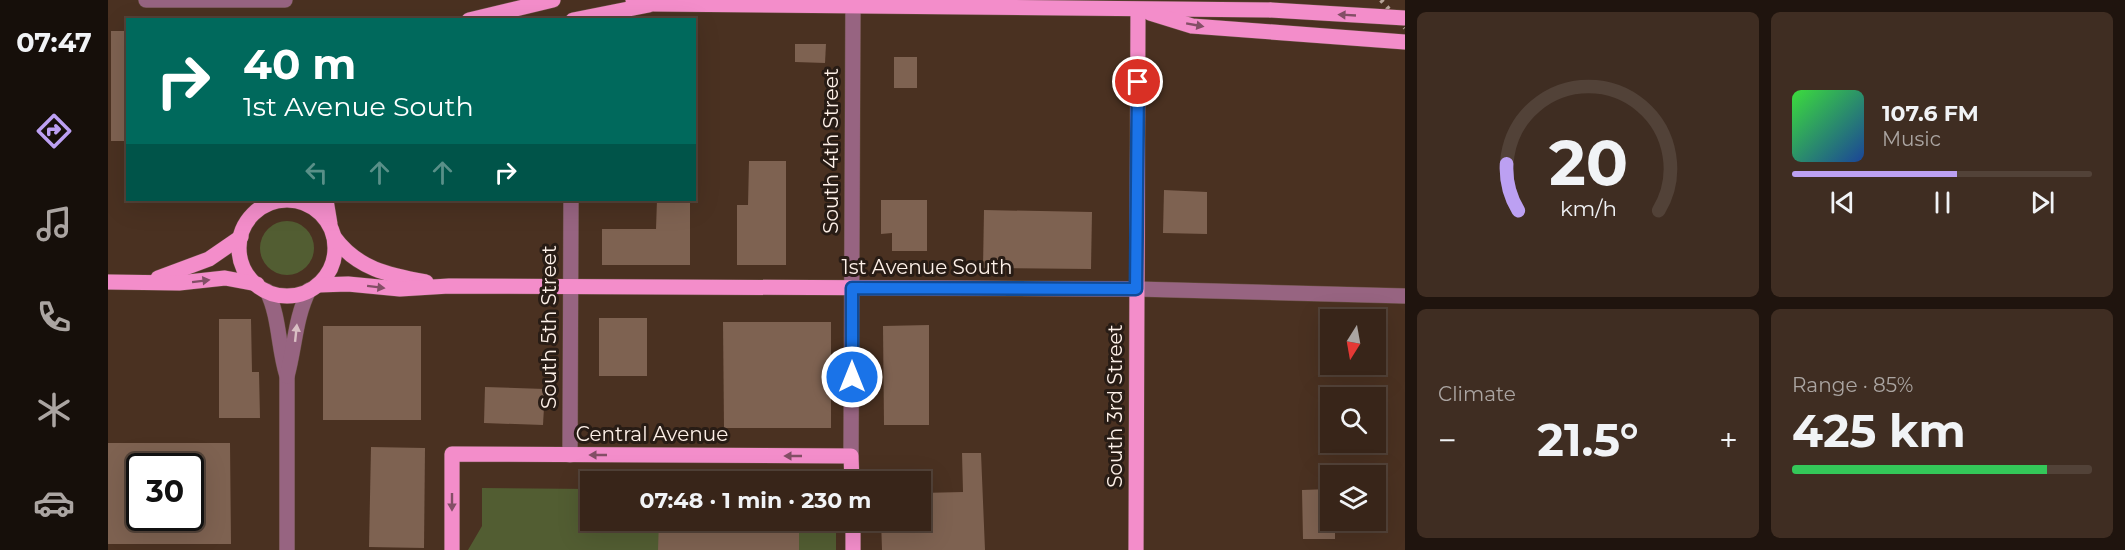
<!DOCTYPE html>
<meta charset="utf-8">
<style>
:root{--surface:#382519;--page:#3f2d22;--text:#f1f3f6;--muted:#aba5a2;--line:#524238;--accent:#bca0f2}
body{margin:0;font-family:Montserrat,sans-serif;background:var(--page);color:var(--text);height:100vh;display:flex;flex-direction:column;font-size:22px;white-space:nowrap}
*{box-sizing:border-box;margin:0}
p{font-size:20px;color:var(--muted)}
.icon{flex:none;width:33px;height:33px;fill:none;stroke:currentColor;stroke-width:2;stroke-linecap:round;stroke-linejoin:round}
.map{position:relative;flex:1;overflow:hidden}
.side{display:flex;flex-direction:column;gap:12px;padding:12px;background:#1f140e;width:720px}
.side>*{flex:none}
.guide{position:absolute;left:18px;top:18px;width:570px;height:183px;border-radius:0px;box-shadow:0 6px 24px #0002,0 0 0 2px var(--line);background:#00695c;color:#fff;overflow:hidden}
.needle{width:39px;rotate:191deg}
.buttons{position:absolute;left:1212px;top:309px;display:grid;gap:12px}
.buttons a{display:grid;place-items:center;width:66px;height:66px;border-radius:0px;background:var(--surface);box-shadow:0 6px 24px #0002,0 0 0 2px var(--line);font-size:30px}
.speed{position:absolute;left:18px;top:453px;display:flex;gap:12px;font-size:30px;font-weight:700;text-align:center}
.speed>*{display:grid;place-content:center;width:78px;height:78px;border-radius:50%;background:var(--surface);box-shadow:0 6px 24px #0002,0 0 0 2px var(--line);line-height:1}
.speed .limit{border:3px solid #111;border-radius:9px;background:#fff;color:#111}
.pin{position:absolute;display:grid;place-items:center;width:51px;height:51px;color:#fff;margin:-26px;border:3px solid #fff;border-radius:50%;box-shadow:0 2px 6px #0007}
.me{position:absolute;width:66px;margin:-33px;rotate:0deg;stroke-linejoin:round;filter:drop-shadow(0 0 4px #0008)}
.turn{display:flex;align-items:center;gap:21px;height:126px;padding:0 18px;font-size:27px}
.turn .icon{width:78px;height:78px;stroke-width:2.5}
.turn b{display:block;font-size:42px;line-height:51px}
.lanes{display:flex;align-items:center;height:57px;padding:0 18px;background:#0003;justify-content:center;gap:30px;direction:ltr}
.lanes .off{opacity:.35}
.big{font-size:45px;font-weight:700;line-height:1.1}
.side .card{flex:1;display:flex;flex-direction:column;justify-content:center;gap:9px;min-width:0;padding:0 21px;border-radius:9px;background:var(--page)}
.side .dial{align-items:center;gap:0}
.dial svg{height:156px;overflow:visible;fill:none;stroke:var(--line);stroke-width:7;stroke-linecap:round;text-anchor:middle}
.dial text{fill:var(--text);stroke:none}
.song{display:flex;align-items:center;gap:18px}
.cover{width:72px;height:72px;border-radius:9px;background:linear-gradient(135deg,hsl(120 70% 55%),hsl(220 70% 35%))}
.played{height:6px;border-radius:3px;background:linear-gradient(90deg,var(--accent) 55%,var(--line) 55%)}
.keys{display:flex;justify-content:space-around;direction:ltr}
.heat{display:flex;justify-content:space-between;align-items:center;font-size:33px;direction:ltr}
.charge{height:9px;border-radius:4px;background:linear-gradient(90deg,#34c759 85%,var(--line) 0)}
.side .tiles{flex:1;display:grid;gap:12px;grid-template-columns:repeat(2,1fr)}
.trip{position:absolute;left:472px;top:471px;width:351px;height:60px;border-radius:0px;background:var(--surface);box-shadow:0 6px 24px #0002,0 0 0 2px var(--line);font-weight:700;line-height:60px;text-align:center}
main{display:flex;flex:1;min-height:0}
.tabs{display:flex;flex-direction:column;width:108px;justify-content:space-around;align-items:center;background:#160f0a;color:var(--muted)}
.tabs .icon{width:42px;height:42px}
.tabs .selected{color:var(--accent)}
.tabs b{font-size:27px;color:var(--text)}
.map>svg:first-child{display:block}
.green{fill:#525d32}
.building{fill:#7e6251;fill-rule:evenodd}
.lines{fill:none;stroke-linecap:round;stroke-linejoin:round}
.minor-casing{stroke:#675041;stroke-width:16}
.major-casing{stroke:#675041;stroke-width:16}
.minor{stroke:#976481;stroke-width:15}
.major{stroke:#f38dca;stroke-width:15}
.rail{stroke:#b7a59a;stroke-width:4.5;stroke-dasharray:3 6;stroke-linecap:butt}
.major-bridge-casing{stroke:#675041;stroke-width:16;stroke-linecap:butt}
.major-bridge{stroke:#f38dca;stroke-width:15}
.oneway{fill:#834f66}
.oneway2{fill:#d9bfc4}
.route-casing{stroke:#114b97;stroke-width:15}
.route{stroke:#1a73e8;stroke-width:10}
.labels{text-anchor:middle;stroke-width:6;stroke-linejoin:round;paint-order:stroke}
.street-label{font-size:20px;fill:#fdf0e8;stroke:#281c15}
</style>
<main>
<nav class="tabs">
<b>07:47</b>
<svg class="icon selected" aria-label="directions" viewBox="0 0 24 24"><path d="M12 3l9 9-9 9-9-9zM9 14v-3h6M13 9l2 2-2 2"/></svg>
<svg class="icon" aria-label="music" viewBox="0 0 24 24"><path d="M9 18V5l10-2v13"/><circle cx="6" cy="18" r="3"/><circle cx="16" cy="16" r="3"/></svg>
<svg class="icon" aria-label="phone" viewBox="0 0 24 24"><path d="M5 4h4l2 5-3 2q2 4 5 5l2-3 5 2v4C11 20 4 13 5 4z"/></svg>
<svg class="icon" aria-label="climate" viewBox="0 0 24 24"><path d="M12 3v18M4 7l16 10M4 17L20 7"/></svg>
<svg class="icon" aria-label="car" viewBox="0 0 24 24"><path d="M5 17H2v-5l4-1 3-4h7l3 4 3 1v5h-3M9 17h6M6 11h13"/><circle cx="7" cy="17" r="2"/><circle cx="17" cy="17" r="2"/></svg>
</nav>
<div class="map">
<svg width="1297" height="550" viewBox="0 0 1297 550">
<rect width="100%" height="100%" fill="#4a3121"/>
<g class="green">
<circle cx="179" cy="248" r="27"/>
<path d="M 561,479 L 728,480 L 728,481 L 558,481 Z"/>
<path d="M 374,488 L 483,489 L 483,520 L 728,521 L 728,550 L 360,550 L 374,526 Z"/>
</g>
<g class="building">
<rect x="3" y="31" width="17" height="110"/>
<path d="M 687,44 L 718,44 L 717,63 L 687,62 Z"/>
<rect x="786" y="57" width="23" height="31"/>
<path d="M 641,161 L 678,161 L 678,265 L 629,265 L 629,205 L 640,205 Z"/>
<path d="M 1056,190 L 1099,192 L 1099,234 L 1055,233 Z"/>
<path d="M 549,200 L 582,200 L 582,265 L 494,265 L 494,229 L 548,229 Z"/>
<path d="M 773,200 L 819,200 L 819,251 L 784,251 L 784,233 L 773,234 Z"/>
<path d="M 876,210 L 984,212 L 983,269 L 875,268 Z"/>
<rect x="491" y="318" width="48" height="58"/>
<path d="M 111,319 L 143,319 L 144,372 L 151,372 L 152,418 L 111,418 Z"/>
<path d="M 615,322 L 723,322 L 723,428 L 616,428 Z"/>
<path d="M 821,325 L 821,425 L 776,425 L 775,326 Z"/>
<rect x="215" y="326" width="98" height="94"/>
<path d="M 377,387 L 437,389 L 435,425 L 376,423 Z"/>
<path d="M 0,443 L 122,443 L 123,544 L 0,544 ZM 32,466 L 82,466 L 82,518 L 32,518 Z"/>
<path d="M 263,447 L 317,448 L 316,548 L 261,547 Z"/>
<path d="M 854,453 L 873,453 L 877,550 L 774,550 L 773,520 L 813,520 L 813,493 L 855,492 Z"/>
<path d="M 1222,489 L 1222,520 L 1227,520 L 1227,539 L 1195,539 L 1194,490 Z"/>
<path d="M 551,520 L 691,520 L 691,550 L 550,550 Z"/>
</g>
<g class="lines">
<g class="minor-casing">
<g id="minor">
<path d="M 38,0 L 177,0"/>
<path d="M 1028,289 L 1297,296"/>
<path d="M 159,291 C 172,318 170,348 179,376 L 179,550"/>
<path d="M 179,376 C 187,347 187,318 201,290"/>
<path d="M 462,455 L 463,200"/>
<path d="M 743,456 L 745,0"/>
</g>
</g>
<g class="major-casing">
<g id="major">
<path d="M 525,0 L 546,4 L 1163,10"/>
<path d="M 1042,13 L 1084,26 L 1297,42"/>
<path d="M 361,20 L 445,0"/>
<path d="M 465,20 L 541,5"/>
<path d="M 218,200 L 222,224"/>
<circle cx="179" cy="248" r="48"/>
<path d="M 226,237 C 249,269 281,275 318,282"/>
<path d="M 50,278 L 101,259 L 133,237"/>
<path d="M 0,282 L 71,283 L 117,278 L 149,284"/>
<path d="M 210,285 L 240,284 L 292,289 L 341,286 L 1028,289"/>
<path d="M 745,520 L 745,550"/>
<path d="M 344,550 L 344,454 L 743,456 L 744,482"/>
<path d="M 1028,550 L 1030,10"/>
</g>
</g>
<use href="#minor" class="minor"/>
<use href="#major" class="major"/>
<path class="rail" d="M 1273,0 L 1297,28"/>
<g class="major-bridge-casing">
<path id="major-bridge" d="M 1163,10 L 1297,18"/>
</g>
<use href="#major-bridge" class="major-bridge"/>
</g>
<defs><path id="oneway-solid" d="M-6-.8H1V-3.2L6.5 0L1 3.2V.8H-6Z" transform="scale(1.5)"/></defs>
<g class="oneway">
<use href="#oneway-solid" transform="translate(1239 15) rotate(-177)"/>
<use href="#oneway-solid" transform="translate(1087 25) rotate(10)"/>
<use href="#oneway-solid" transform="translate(93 281) rotate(-7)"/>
<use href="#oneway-solid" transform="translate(268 287) rotate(7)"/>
<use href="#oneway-solid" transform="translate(490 455) rotate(-180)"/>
<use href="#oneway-solid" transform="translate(685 456) rotate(-180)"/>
<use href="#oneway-solid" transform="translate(344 502) rotate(90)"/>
</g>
<use class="oneway2" href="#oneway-solid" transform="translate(188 333) rotate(-84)"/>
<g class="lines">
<g class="route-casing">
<path id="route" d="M 744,377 L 744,288 L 1028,289 L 1030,82"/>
</g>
<use href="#route" class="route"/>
</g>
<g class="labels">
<g class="street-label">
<text transform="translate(723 151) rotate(-90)" y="7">South 4th Street</text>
<text x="819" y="274">1st Avenue South</text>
<text transform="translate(441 327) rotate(-90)" y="7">South 5th Street</text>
<text transform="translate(1007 406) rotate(-90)" y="7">South 3rd Street</text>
<text x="544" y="441">Central Avenue</text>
</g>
</g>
</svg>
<div class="buttons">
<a><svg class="needle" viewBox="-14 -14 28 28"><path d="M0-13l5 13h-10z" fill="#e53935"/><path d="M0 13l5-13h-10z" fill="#aba5a2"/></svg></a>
<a><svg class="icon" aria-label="search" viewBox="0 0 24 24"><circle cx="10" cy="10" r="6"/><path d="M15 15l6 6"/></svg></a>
<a><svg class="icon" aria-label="layers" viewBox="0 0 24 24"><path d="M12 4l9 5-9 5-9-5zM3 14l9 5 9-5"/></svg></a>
</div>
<div class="speed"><div class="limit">30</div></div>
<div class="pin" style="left:1030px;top:82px;background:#d93025"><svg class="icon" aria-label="arrive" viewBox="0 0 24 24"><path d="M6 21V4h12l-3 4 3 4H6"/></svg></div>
<svg class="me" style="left:744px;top:377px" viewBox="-20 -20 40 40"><circle r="17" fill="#1a73e8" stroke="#fff" stroke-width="3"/><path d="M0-11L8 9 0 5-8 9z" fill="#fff"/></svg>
<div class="trip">07:48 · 1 min · 230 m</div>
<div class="guide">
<div class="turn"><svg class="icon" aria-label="right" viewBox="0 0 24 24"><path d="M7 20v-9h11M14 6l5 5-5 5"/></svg><div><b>40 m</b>1st Avenue South</div></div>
<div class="lanes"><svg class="icon off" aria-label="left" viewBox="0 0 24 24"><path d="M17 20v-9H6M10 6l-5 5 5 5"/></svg><svg class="icon off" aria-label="ahead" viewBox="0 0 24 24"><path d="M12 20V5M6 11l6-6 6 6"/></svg><svg class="icon off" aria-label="ahead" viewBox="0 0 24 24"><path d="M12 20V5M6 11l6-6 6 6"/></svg><svg class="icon" aria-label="right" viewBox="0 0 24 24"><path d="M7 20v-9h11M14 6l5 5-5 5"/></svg></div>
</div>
</div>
<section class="side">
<div class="tiles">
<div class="card dial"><svg viewBox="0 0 100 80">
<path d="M14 69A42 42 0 1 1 86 69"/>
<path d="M14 69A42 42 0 0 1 8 45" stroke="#bca0f2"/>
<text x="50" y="56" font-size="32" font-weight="700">20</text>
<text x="50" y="72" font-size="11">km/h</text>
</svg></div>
<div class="card">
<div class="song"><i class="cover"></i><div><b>107.6 FM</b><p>Music</p></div></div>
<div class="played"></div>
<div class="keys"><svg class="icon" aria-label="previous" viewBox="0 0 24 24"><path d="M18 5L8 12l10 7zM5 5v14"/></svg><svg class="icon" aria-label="pause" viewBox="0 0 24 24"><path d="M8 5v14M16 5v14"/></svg><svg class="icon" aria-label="next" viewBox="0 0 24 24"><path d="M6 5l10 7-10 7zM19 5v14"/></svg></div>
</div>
<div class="card"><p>Climate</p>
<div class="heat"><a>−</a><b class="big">21.5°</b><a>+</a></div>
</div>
<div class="card"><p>Range · 85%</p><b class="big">425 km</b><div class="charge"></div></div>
</div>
</section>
</main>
